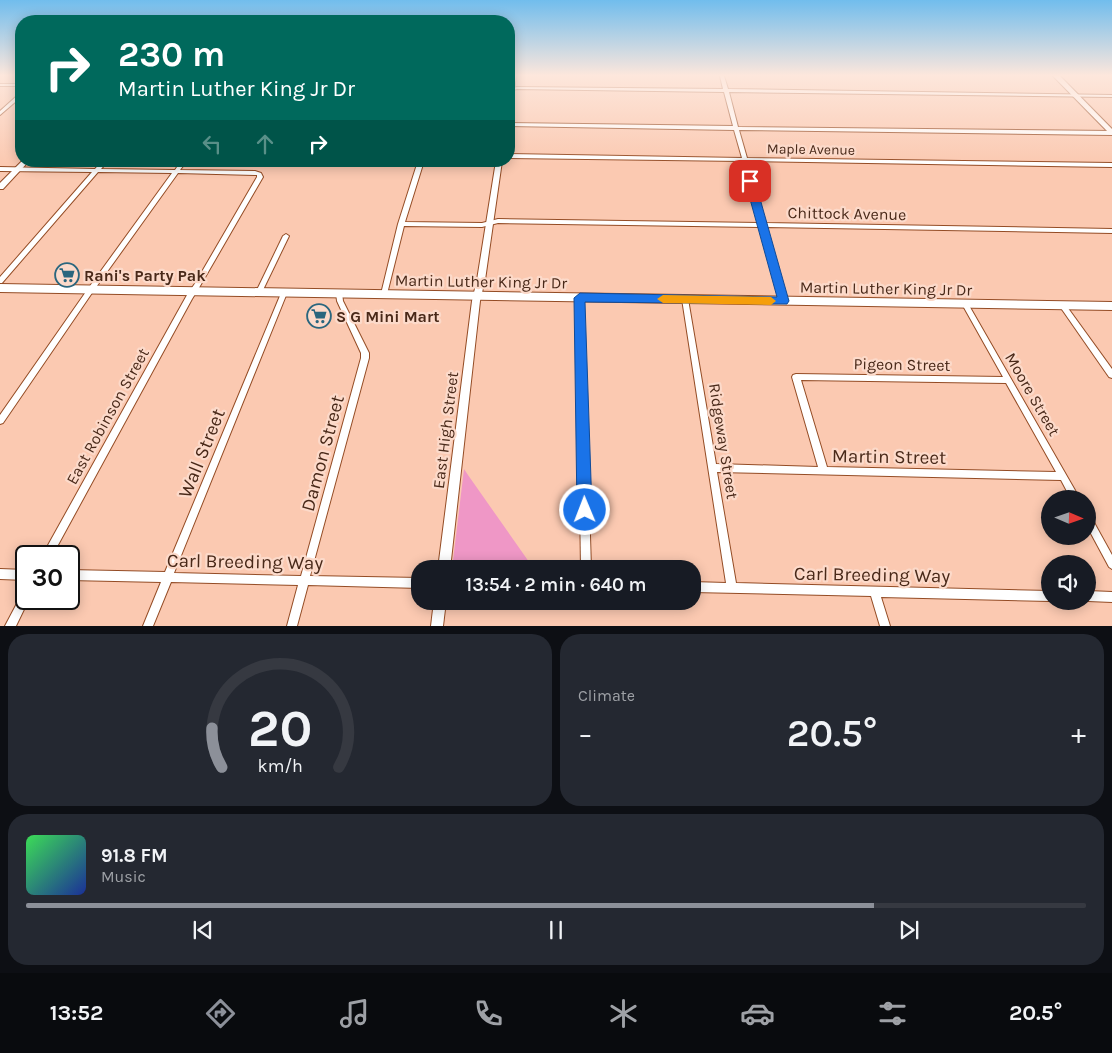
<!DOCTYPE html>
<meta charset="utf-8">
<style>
:root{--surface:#171b24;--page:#242831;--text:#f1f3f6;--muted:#9ea1a6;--line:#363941;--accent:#8c9099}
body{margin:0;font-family:Karla,sans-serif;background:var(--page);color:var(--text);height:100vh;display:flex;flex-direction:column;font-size:19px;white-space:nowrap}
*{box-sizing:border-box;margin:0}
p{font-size:16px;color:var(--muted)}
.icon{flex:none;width:28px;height:28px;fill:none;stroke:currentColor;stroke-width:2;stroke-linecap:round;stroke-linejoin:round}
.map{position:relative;height:626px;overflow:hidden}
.drawer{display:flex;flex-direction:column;gap:8px;padding:8px;background:#0d0f14;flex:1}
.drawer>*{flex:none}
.top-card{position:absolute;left:15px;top:15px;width:500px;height:152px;border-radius:20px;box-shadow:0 2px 12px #0003;background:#00695c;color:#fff;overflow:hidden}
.needle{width:32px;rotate:92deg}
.controls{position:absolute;left:1041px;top:490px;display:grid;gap:10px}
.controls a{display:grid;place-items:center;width:55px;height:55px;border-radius:50%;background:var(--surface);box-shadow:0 2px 12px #0003;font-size:25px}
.speed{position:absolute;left:15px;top:545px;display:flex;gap:10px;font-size:25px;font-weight:700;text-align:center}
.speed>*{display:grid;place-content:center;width:65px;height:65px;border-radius:50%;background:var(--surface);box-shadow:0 2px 12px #0003;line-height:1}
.speed .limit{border:2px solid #111;border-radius:8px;background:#fff;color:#111}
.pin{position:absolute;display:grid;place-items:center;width:42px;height:42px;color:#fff;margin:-21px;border-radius:10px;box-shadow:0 2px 8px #0006}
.me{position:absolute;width:55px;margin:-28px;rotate:359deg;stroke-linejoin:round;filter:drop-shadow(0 0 4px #0008)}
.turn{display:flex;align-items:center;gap:18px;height:105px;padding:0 20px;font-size:22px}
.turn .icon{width:65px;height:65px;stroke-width:2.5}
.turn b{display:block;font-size:35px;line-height:42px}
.lanes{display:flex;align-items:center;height:48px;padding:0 20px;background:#0003;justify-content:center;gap:25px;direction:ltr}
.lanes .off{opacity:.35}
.big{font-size:38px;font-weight:600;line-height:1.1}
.drawer .card{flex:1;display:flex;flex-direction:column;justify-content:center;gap:8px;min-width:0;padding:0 18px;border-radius:20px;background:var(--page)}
.drawer .dial{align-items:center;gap:0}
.dial svg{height:130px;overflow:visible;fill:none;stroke:var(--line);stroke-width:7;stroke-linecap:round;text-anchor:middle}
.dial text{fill:var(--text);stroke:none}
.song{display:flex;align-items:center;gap:15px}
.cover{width:60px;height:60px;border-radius:8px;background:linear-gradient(135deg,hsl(130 70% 55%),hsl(230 70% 35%))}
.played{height:5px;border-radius:2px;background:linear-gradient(90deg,var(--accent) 80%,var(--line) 80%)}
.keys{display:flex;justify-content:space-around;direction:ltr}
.heat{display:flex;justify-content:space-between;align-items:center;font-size:28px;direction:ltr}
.drawer .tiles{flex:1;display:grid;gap:8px;grid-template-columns:1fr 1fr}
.card:last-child{grid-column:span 2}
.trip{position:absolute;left:411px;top:560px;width:290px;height:50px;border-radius:20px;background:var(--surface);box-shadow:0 2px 12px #0003;font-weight:600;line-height:50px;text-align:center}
.menu{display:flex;height:80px;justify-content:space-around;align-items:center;background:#090b0e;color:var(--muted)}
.menu .icon{width:35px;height:35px}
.menu .on{color:var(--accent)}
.menu b{font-size:22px;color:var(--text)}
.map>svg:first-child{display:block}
.green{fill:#ef97c6}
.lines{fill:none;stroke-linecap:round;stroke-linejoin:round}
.minor-casing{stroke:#944c25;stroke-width:2}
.tertiary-casing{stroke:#944c25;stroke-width:2}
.secondary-casing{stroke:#944c25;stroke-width:2}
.minor{fill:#fff;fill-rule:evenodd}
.tertiary{fill:#fff;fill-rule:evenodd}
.secondary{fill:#fff;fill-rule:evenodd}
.route{fill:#1a73e8;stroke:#114b97}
.slow{fill:#f59e0b}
.labels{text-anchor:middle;stroke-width:4.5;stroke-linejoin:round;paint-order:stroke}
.far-street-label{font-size:14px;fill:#492919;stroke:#fcdaca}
.street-label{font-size:16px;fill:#492919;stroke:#fcdaca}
.poi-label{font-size:16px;font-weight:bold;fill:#492919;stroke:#fcdaca;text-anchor:start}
.near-street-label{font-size:19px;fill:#492919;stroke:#fcdaca}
</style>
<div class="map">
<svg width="1112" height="626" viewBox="0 0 1112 626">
<rect width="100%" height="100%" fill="#fbc9b1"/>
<path class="green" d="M 464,469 L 468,475 L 534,569 L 452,569 Z"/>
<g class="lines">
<g class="minor-casing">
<g id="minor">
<path d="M 720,76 L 724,76 L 728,89 L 1112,95 L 1112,97 L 729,92 L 738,127 L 1112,131 L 1112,135 L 739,130 L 747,158 L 1112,163 L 1112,167 L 748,161 L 765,223 L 1112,229 L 1112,233 L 766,227 L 786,301 L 783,304 L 780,301 L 760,227 L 498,223 L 482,227 L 404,226 L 387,294 L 384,296 L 382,296 L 381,294 L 398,224 L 418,161 L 424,161 L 405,222 L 482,223 L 498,219 L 759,223 L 742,161 L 509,158 L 509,154 L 742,158 L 734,130 L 509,126 L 509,123 L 733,126 L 724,92 L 517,89 L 509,91 L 509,89 L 517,87 L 723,89 Z"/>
<rect x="0" y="84" width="21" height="2"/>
<path d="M 19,94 L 21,94 L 21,97 L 0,115 L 0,111 Z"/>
<path d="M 102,161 L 108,161 L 101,169 L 175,170 L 181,161 L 187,161 L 180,170 L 255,171 L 261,173 L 263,177 L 200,286 L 192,299 L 52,556 L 42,556 L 187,295 L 196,282 L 257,177 L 257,175 L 255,175 L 178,173 L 94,290 L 3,423 L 0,424 L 0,415 L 90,286 L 172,173 L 98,172 L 2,283 L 0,283 L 0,277 L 92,172 L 0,171 L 0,167 L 95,169 Z"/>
<path d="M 286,234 L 289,236 L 262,292 L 259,294 L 257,294 L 256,292 L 283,236 Z"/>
<path d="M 282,291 L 286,291 L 287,293 L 174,573 L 301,576 L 361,358 L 361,353 L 337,301 L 336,293 L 339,291 L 342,293 L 343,301 L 369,353 L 369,358 L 310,576 L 420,578 L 420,588 L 308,585 L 297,626 L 287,626 L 298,585 L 171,582 L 153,626 L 143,626 L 161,582 L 69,580 L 69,570 L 165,572 Z"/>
<path d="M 578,295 L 580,295 L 583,297 L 591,569 L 581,569 L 577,297 Z"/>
<path d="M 683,297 L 685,297 L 688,299 L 716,464 L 818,467 L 792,377 L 793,375 L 796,374 L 1003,377 L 962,304 L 965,301 L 967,302 L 1080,499 L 1071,499 L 1061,480 L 717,472 L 736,583 L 1050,591 L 1050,601 L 881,597 L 890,626 L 880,626 L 871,596 L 692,592 L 692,582 L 726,583 L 682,299 ZM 801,380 L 1006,383 L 1056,472 L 827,467 Z"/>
<path d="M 1063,303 L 1065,304 L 1112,369 L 1112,378 L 1109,377 L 1061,308 L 1060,306 L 1061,304 Z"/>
<path d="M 1088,516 L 1091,517 L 1112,555 L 1112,569 L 1109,567 L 1088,528 Z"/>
<path d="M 0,569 L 26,570 L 26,580 L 0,579 Z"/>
<path d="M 26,590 L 26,599 L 29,599 L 16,626 L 5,626 L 23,592 Z"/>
<path d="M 1088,591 L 1112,592 L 1112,602 L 1088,601 Z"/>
</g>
</g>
<g class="tertiary-casing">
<g id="tertiary">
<path d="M 510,76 L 516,76 L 512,103 L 509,105 Z"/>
<path d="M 1053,76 L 1060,76 L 1112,129 L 1112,135 L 1110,134 Z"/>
<path d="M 22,161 L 29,161 L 3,189 L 0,189 L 0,183 Z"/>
<path d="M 496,161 L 502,161 L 485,280 L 480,301 L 450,569 L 438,569 L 472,301 L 477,280 Z"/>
<path d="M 434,601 L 446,601 L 443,626 L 431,626 Z"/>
</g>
</g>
<g class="secondary-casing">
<path id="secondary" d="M 0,284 L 1112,302 L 1112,310 L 0,292 Z"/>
</g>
<use href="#minor" class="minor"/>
<use href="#tertiary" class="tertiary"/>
<use href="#secondary" class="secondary"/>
</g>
<linearGradient id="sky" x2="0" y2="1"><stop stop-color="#71bded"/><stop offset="0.46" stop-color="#fde7dc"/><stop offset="1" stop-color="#fde7dc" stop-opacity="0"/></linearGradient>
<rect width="1112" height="164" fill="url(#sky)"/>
<path class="route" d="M 750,178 L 755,181 L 789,301 L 787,304 L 585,302 L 592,510 L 590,515 L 585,518 L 580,515 L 577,510 L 574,298 L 580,293 L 777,297 L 745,181 Z"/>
<path class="slow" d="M 663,295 L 771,297 L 776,301 L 771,305 L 663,303 L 657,299 Z"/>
<defs>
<g id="supermarket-ring" transform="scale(1.25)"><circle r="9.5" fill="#fcdaca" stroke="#2a667e" stroke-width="1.5"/><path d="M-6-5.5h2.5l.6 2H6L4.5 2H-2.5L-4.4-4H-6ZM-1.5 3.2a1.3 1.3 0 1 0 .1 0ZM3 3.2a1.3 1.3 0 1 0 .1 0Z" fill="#2a667e"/></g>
</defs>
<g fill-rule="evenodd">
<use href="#supermarket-ring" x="67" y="275"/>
<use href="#supermarket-ring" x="319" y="316"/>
</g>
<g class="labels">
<g class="far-street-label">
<text transform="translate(811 149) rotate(1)" y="5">Maple Avenue</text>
</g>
<g class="street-label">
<text transform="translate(847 213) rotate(1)" y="6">Chittock Avenue</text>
<text transform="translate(481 281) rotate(1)" y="6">Martin Luther King Jr Dr</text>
<text transform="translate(886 288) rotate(1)" y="6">Martin Luther King Jr Dr</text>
<text transform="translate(902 364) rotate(1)" y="6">Pigeon Street</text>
<text transform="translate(1033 394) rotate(60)" y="6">Moore Street</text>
<text transform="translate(107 416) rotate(-61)" y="6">East Robinson Street</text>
<text transform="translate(445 430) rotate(-83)" y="6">East High Street</text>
<text transform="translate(724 441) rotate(81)" y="6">Ridgeway Street</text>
</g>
<g class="poi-label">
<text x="84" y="281">Rani's Party Pak</text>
<text x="336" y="322">S G Mini Mart</text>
</g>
<g class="near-street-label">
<text transform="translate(201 453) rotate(-68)" y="7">Wall Street</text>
<text transform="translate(322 453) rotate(-75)" y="7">Damon Street</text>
<text transform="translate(889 456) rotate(1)" y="7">Martin Street</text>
<text transform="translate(245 561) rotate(1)" y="7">Carl Breeding Way</text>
<text transform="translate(872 574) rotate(1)" y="7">Carl Breeding Way</text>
</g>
</g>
</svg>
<div class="controls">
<a><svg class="needle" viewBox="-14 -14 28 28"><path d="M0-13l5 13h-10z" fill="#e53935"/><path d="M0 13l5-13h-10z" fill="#9ea1a6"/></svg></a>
<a><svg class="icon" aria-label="sound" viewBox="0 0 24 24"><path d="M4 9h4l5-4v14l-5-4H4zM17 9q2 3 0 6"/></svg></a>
</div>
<div class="speed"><div class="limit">30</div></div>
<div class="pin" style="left:750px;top:181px;background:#d93025"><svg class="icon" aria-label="arrive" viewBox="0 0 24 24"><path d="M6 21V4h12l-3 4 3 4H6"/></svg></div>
<svg class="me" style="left:585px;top:510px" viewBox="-20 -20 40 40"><circle r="17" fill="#1a73e8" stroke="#fff" stroke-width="3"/><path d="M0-11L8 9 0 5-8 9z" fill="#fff"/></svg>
<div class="trip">13:54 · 2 min · 640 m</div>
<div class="top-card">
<div class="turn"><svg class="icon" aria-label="right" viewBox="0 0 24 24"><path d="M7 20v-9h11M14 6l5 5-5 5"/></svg><div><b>230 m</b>Martin Luther King Jr Dr</div></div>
<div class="lanes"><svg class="icon off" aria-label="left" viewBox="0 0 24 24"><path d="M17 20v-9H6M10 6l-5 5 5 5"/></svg><svg class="icon off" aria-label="ahead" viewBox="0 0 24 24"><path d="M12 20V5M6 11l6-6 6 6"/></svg><svg class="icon" aria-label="right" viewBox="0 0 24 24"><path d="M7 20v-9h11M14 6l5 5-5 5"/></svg></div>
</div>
</div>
<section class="drawer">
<div class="tiles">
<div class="card dial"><svg viewBox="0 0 100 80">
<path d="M14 69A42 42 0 1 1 86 69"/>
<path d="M14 69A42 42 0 0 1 8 45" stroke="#8c9099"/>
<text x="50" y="56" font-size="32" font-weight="700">20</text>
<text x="50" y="72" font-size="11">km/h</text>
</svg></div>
<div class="card"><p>Climate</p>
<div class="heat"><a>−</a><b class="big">20.5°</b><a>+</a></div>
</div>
<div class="card">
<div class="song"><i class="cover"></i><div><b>91.8 FM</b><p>Music</p></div></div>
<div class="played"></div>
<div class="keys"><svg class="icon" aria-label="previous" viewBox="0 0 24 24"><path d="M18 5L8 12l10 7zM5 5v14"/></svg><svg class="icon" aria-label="pause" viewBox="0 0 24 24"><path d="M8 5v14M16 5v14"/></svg><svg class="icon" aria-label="next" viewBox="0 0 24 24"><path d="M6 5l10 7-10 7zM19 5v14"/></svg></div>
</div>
</div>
</section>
<nav class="menu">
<b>13:52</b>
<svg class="icon on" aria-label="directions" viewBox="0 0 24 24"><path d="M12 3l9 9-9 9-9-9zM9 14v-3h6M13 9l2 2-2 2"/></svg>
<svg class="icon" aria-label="music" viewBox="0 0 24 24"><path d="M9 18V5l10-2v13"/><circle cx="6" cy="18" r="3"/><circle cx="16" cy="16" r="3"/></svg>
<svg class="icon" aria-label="phone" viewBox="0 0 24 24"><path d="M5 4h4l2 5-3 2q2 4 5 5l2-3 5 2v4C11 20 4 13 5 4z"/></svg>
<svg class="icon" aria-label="climate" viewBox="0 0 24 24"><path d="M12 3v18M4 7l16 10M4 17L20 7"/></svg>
<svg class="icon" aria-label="car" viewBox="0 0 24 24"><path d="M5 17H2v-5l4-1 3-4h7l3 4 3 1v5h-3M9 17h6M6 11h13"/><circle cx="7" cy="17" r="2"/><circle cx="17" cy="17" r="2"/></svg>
<svg class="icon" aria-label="filters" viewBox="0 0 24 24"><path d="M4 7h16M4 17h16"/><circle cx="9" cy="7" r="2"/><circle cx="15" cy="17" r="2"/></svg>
<b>20.5°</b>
</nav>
